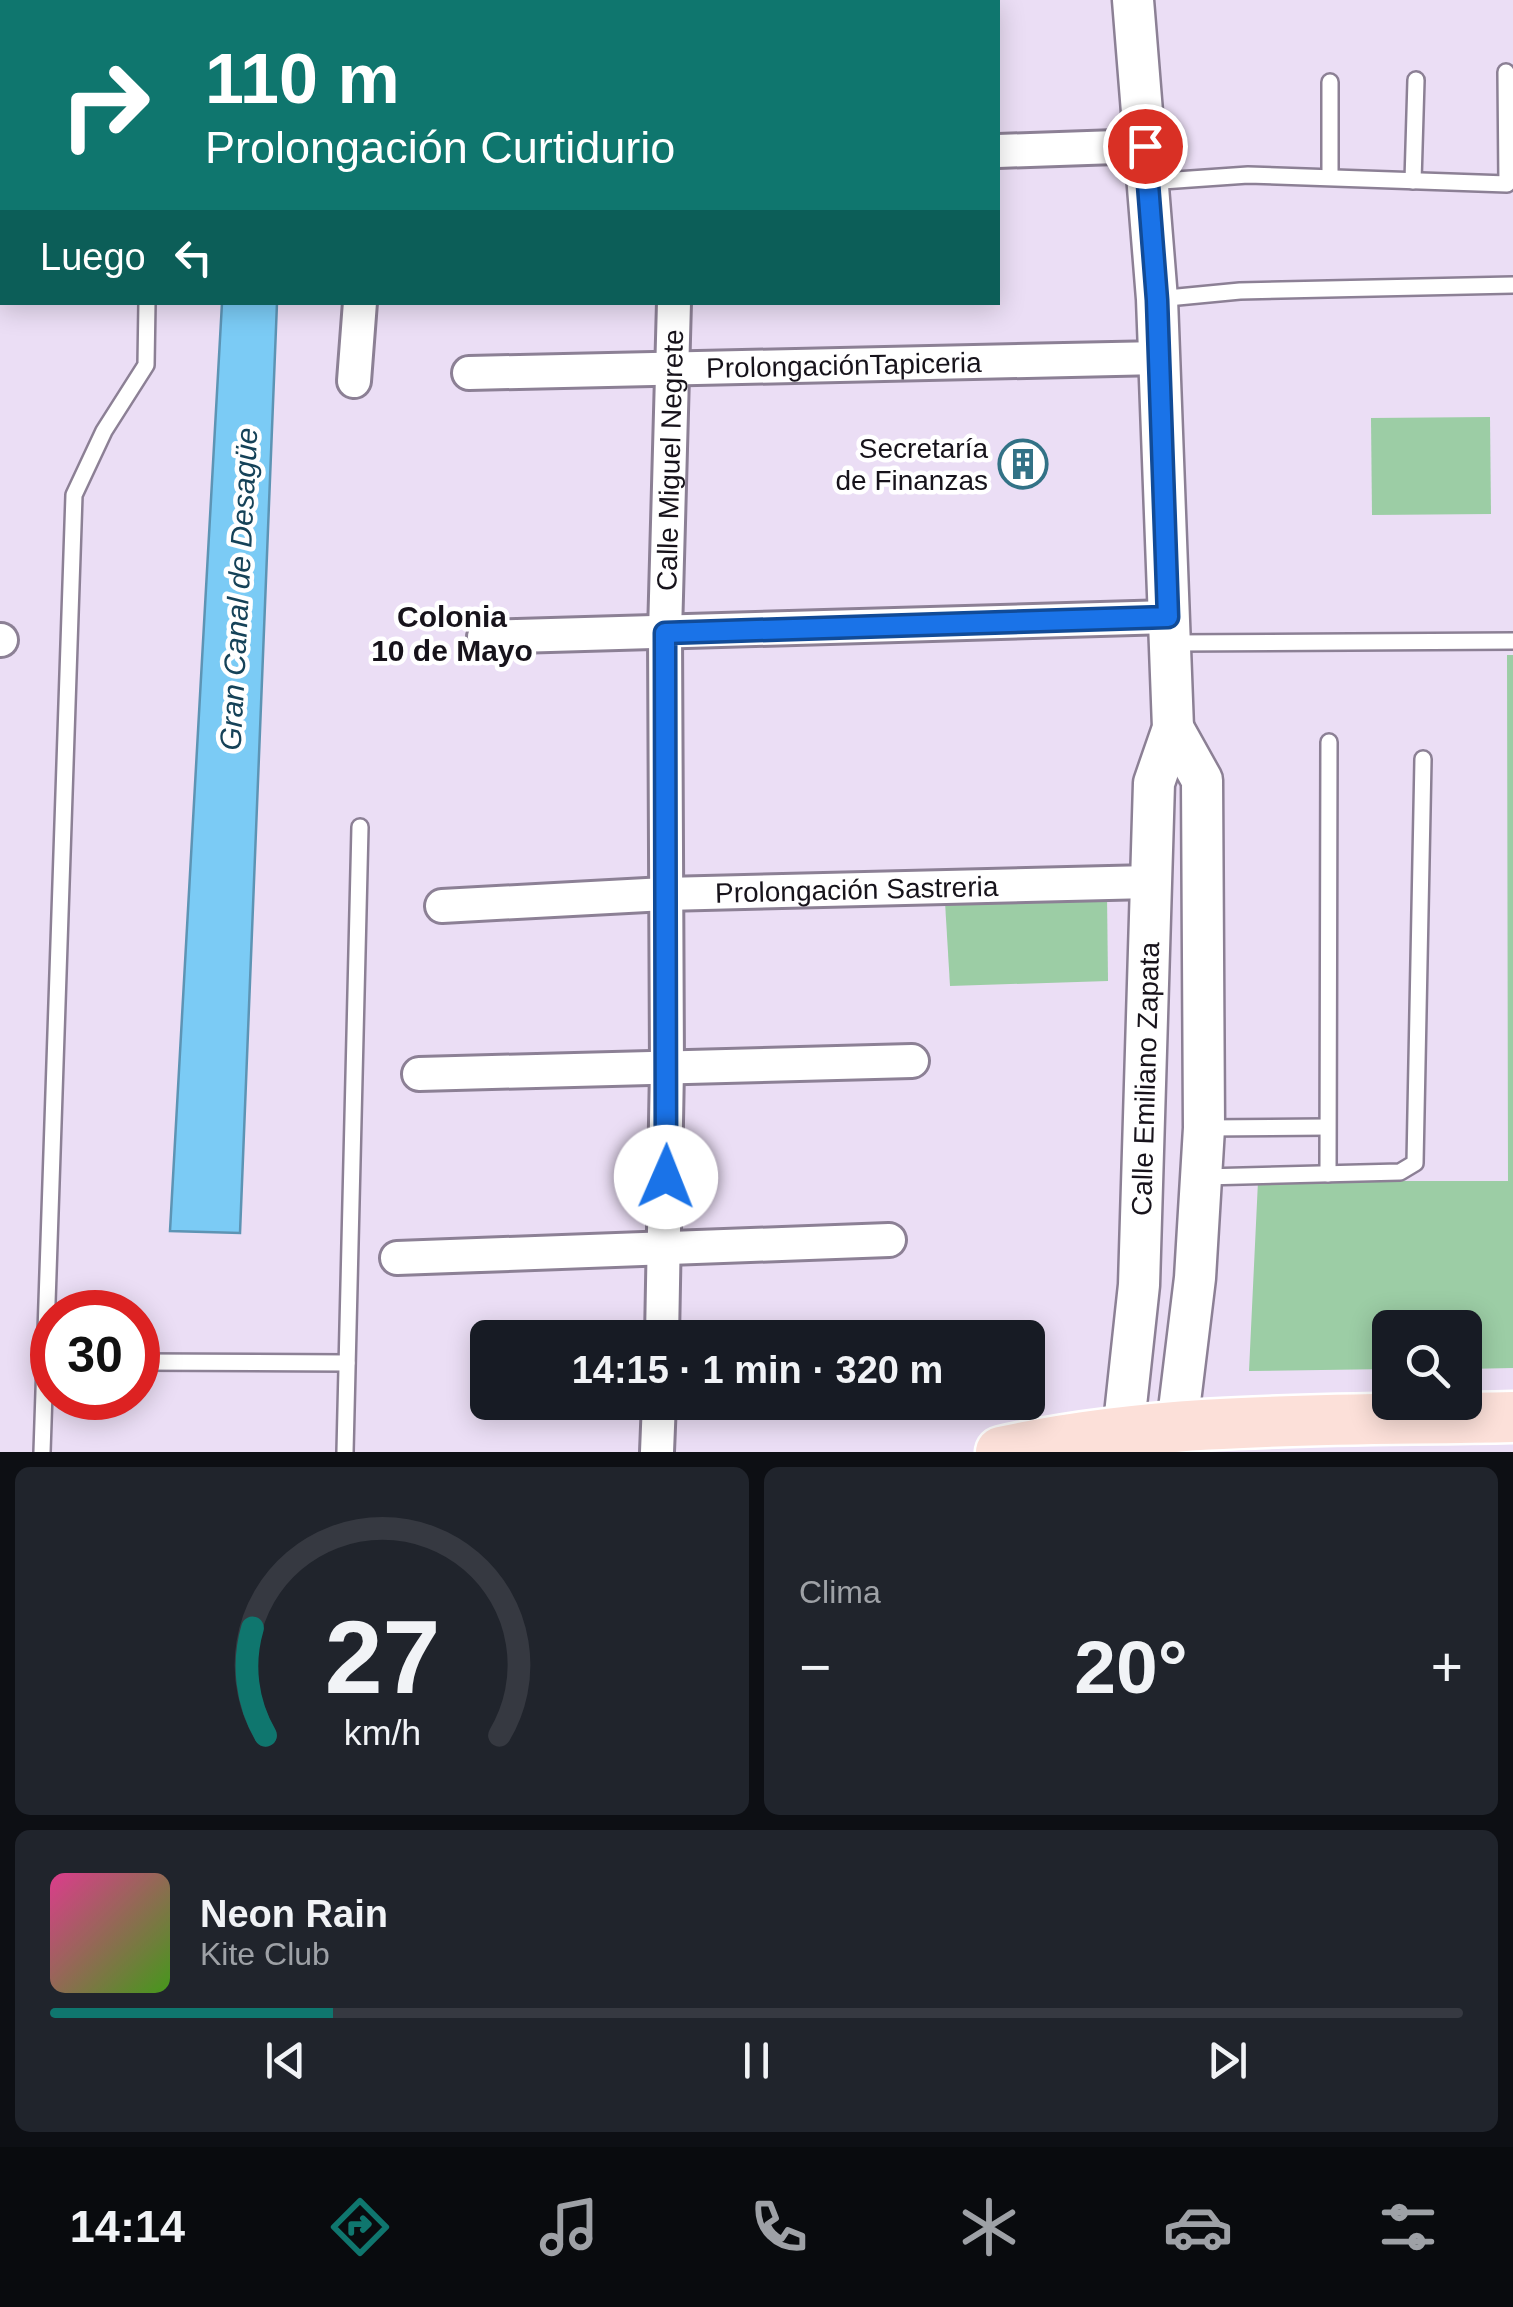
<!DOCTYPE html>
<html lang="es">
<meta charset="utf-8">
<style>
:root{--surface:#171b24;--page:#20242c;--text:#f1f3f6;--muted:#9ea1a6;--line:#363941;--accent:#0f766e}
body{margin:0;font-family:Arial,sans-serif;background:var(--page);color:var(--text);height:100vh;display:flex;flex-direction:column;font-size:38px;white-space:nowrap}
*{box-sizing:border-box;margin:0}
p{font-size:32px;color:var(--muted)}
.icon{flex:none;width:55px;height:55px;fill:none;stroke:currentColor;stroke-width:2;stroke-linecap:round;stroke-linejoin:round}
.map{position:relative;height:1452px;overflow:hidden}
.details{display:flex;flex-direction:column;gap:15px;padding:15px;background:#0d0f14;flex:1}
.details>*{flex:none}
.hud{position:absolute;left:0px;top:0px;width:1000px;height:305px;box-shadow:0 5px 25px #0003;background:#0f766e;color:#fff;overflow:hidden}
.tools{position:absolute;left:1372px;top:1310px;display:grid;gap:20px}
.tools a{display:grid;place-items:center;width:110px;height:110px;border-radius:15px;background:var(--surface);box-shadow:0 5px 25px #0003;font-size:50px}
.speed{position:absolute;left:30px;top:1290px;display:flex;gap:20px;font-size:50px;font-weight:700;text-align:center}
.speed>*{display:grid;place-content:center;width:130px;height:130px;border-radius:50%;background:var(--surface);box-shadow:0 5px 25px #0003;line-height:1}
.speed .limit{border:15px solid #d22;background:#fff;color:#111}
.pin{position:absolute;display:grid;place-items:center;width:85px;height:85px;color:#fff;margin:-42px;border:5px solid #fff;border-radius:50%;box-shadow:0 2px 10px #0007}
.me{position:absolute;width:110px;margin:-55px;rotate:1deg;stroke-linejoin:round;filter:drop-shadow(0 0 8px #0008)}
.turn{display:flex;align-items:center;gap:35px;height:210px;padding:0 40px;font-size:45px}
.turn .icon{width:130px;height:130px;stroke-width:2.5}
.turn b{display:block;font-size:70px;line-height:85px}
.then{display:flex;align-items:center;height:95px;padding:0 40px;background:#0003;gap:20px;font-size:38px}
.big{font-size:75px;font-weight:800;line-height:1.1}
.details .card{flex:1;display:flex;flex-direction:column;justify-content:center;gap:15px;min-width:0;padding:0 35px;border-radius:15px;background:var(--page)}
.details .dial{align-items:center;gap:0}
.dial svg{height:260px;overflow:visible;fill:none;stroke:var(--line);stroke-width:7;stroke-linecap:round;text-anchor:middle}
.dial text{fill:var(--text);stroke:none}
.song{display:flex;align-items:center;gap:30px}
.cover{width:120px;height:120px;border-radius:15px;background:linear-gradient(135deg,hsl(330 70% 55%),hsl(100 70% 35%))}
.played{height:10px;border-radius:5px;background:linear-gradient(90deg,var(--accent) 20%,var(--line) 20%)}
.keys{display:flex;justify-content:space-around;direction:ltr}
.heat{display:flex;justify-content:space-between;align-items:center;font-size:55px;direction:ltr}
.details .tiles{flex:1;display:grid;gap:15px;grid-template-columns:1fr 1fr}
.card:last-child{grid-column:span 2}
.trip{position:absolute;left:470px;top:1320px;width:575px;height:100px;border-radius:15px;background:var(--surface);box-shadow:0 5px 25px #0003;font-weight:800;line-height:100px;text-align:center}
.dock{display:flex;height:160px;justify-content:space-around;align-items:center;background:#090b0e;color:var(--muted)}
.dock .icon{width:70px;height:70px}
.dock .active{color:var(--accent)}
.dock b{font-size:45px;color:var(--text)}
.map>svg:first-child{display:block}
.green{fill:#9ccda5}
.water{fill:#7bcbf5;stroke:#5d94b4;stroke-width:2.5}
.lines{fill:none;stroke-linecap:round;stroke-linejoin:round}
.service-casing{stroke:#8c8095;stroke-width:20}
.minor-casing{stroke:#8c8095;stroke-width:38}
.tertiary-casing{stroke:#8c8095;stroke-width:45}
.primary-casing{stroke:#fff;stroke-width:55}
.service{stroke:#fff;stroke-width:15}
.minor{stroke:#fff;stroke-width:32}
.tertiary{stroke:#fff;stroke-width:40}
.primary{stroke:#fce0d9;stroke-width:50}
.route-casing{stroke:#114b97;stroke-width:25}
.route{stroke:#1a73e8;stroke-width:18}
.labels{text-anchor:middle;stroke-width:9;stroke-linejoin:round;paint-order:stroke}
.street-label{font-size:28px;fill:#17131b;stroke:#fff}
.poi-label{font-size:28px;fill:#17131b;stroke:#fff;text-anchor:end}
.water-label{font-size:30px;font-style:italic;fill:#154258;stroke:#fff}
.neighbourhood-label{font-size:30px;font-weight:bold;fill:#17131b;stroke:#fff}
</style>
<div class="map">
<svg width="1513" height="1452" viewBox="0 0 1513 1452">
<rect width="100%" height="100%" fill="#ebdef5"/>
<g class="green">
<path d="M 1490,417 L 1491,514 L 1372,515 L 1371,418 Z"/>
<path d="M 1507,655 L 1513,655 L 1513,1368 L 1465,1369 L 1465,1328 L 1390,1328 L 1390,1369 L 1249,1371 L 1258,1181 L 1508,1181 Z"/>
<path d="M 1107,894 L 1108,981 L 950,986 L 945,902 Z"/>
</g>
<path class="water" d="M 222,303 L 277,303 L 240,1233 L 170,1231 Z"/>
<g class="lines">
<g class="service-casing">
<g id="service">
<path d="M 155,2 L 156,0"/>
<path d="M 1330,177 L 1330,82"/>
<path d="M 1413,181 L 1416,80"/>
<path d="M 1148,182 L 1248,175 L 1507,184 L 1506,72"/>
<path d="M 1157,299 L 1240,291 L 1513,285"/>
<path d="M 1173,643 L 1513,641"/>
<path d="M 1206,1128 L 1327,1127"/>
<path d="M 1328,1174 L 1329,742"/>
<path d="M 1204,1177 L 1400,1172 L 1415,1163 L 1423,759"/>
<path d="M 138,1362 L 347,1363"/>
<path d="M 42,1452 L 74,495 L 104,431 L 146,365 L 147,302"/>
<path d="M 345,1452 L 360,827"/>
</g>
</g>
<g class="minor-casing">
<g id="minor">
<path d="M 674,0 L 674,2"/>
<path d="M 385,2 L 385,0"/>
<path d="M 998,151 L 1145,146"/>
<path id="s1" d="M 469,373 L 1160,358"/>
<path d="M 354,381 L 360,302"/>
<path d="M 484,637 L 1168,617"/>
<path d="M 0,640 L 1,640"/>
<path id="s2" d="M 442,906 L 665,894 L 1150,882"/>
<path d="M 419,1074 L 912,1061"/>
<path d="M 397,1258 L 889,1240"/>
<path id="s3" d="M 662,1338 L 667,1068 L 665,633 L 674,302"/>
<path d="M 657,1452 L 659,1402"/>
</g>
</g>
<g class="tertiary-casing">
<g id="tertiary">
<path d="M 1173,728 L 1202,780 L 1204,1128 L 1195,1278 L 1177,1426"/>
<path id="s4" d="M 1123,1433 L 1139,1285 L 1154,783 L 1173,728 L 1157,299 L 1133,0"/>
</g>
</g>
<g class="primary-casing">
<path id="primary" d="M 1001,1452 C 1168,1415 1343,1421 1513,1417"/>
</g>
<use href="#service" class="service"/>
<use href="#minor" class="minor"/>
<use href="#tertiary" class="tertiary"/>
<use href="#primary" class="primary"/>
</g>
<g class="lines">
<g class="route-casing">
<path id="route" d="M 666,1177 L 665,633 L 1168,617 L 1157,300 L 1145,146"/>
</g>
<use href="#route" class="route"/>
</g>
<defs>
<g id="building-ring" transform="scale(2.5)"><circle r="9.5" fill="#fff" stroke="#327286" stroke-width="1.5"/><path d="M-4-6H4V6H1V3H-1V6H-4ZM-2.5-4.3h1.7v1.8h-1.7ZM.8-4.3h1.7v1.8H.8ZM-2.5-1h1.7V.8h-1.7ZM.8-1h1.7V.8H.8Z" fill="#327286"/></g>
</defs>
<g fill-rule="evenodd">
<use href="#building-ring" x="1023" y="464"/>
</g>
<g class="labels">
<g class="street-label">
<text dy="10" stroke="none"><textPath href="#s1" startOffset="375">ProlongaciónTapiceria</textPath></text>
<text dy="10" stroke="none"><textPath href="#s3" startOffset="878">Calle Miguel Negrete</textPath></text>
<text dy="10" stroke="none"><textPath href="#s2" startOffset="415">Prolongación Sastreria</textPath></text>
<text dy="10" stroke="none"><textPath href="#s4" startOffset="355">Calle Emiliano Zapata</textPath></text>
</g>
<g class="poi-label">
<text x="988" y="458">Secretaría<tspan x="988" dy="32">de Finanzas</tspan></text>
</g>
<g class="water-label">
<text transform="translate(239 589) rotate(-87)" y="10">Gran Canal de Desagüe</text>
</g>
<g class="neighbourhood-label">
<text x="452" y="627">Colonia<tspan x="452" dy="34">10 de Mayo</tspan></text>
</g>
</g>
</svg>
<div class="tools">
<a><svg class="icon" aria-label="search" viewBox="0 0 24 24"><circle cx="10" cy="10" r="6"/><path d="M15 15l6 6"/></svg></a>
</div>
<div class="speed"><div class="limit">30</div></div>
<div class="pin" style="left:1145px;top:146px;background:#d93025"><svg class="icon" aria-label="arrive" viewBox="0 0 24 24"><path d="M6 21V4h12l-3 4 3 4H6"/></svg></div>
<svg class="me" style="left:666px;top:1177px" viewBox="-20 -20 40 40"><circle r="19" fill="#fff"/><path d="M0-13L10 11 0 6-10 11z" fill="#1a73e8"/></svg>
<div class="trip">14:15 · 1 min · 320 m</div>
<div class="hud">
<div class="turn"><svg class="icon" aria-label="right" viewBox="0 0 24 24"><path d="M7 20v-9h11M14 6l5 5-5 5"/></svg><div><b>110 m</b>Prolongación Curtidurio</div></div>
<div class="then">Luego<svg class="icon" aria-label="left" viewBox="0 0 24 24"><path d="M17 20v-9H6M10 6l-5 5 5 5"/></svg></div>
</div>
</div>
<section class="details">
<div class="tiles">
<div class="card dial"><svg viewBox="0 0 100 80">
<path d="M14 69A42 42 0 1 1 86 69"/>
<path d="M14 69A42 42 0 0 1 10 36" stroke="#0f766e"/>
<text x="50" y="56" font-size="32" font-weight="700">27</text>
<text x="50" y="72" font-size="11">km/h</text>
</svg></div>
<div class="card"><p>Clima</p>
<div class="heat"><a>−</a><b class="big">20°</b><a>+</a></div>
</div>
<div class="card">
<div class="song"><i class="cover"></i><div><b>Neon Rain</b><p>Kite Club</p></div></div>
<div class="played"></div>
<div class="keys"><svg class="icon" aria-label="previous" viewBox="0 0 24 24"><path d="M18 5L8 12l10 7zM5 5v14"/></svg><svg class="icon" aria-label="pause" viewBox="0 0 24 24"><path d="M8 5v14M16 5v14"/></svg><svg class="icon" aria-label="next" viewBox="0 0 24 24"><path d="M6 5l10 7-10 7zM19 5v14"/></svg></div>
</div>
</div>
</section>
<nav class="dock">
<b>14:14</b>
<svg class="icon active" aria-label="directions" viewBox="0 0 24 24"><path d="M12 3l9 9-9 9-9-9zM9 14v-3h6M13 9l2 2-2 2"/></svg>
<svg class="icon" aria-label="music" viewBox="0 0 24 24"><path d="M9 18V5l10-2v13"/><circle cx="6" cy="18" r="3"/><circle cx="16" cy="16" r="3"/></svg>
<svg class="icon" aria-label="phone" viewBox="0 0 24 24"><path d="M5 4h4l2 5-3 2q2 4 5 5l2-3 5 2v4C11 20 4 13 5 4z"/></svg>
<svg class="icon" aria-label="climate" viewBox="0 0 24 24"><path d="M12 3v18M4 7l16 10M4 17L20 7"/></svg>
<svg class="icon" aria-label="car" viewBox="0 0 24 24"><path d="M5 17H2v-5l4-1 3-4h7l3 4 3 1v5h-3M9 17h6M6 11h13"/><circle cx="7" cy="17" r="2"/><circle cx="17" cy="17" r="2"/></svg>
<svg class="icon" aria-label="filters" viewBox="0 0 24 24"><path d="M4 7h16M4 17h16"/><circle cx="9" cy="7" r="2"/><circle cx="15" cy="17" r="2"/></svg>
</nav>
